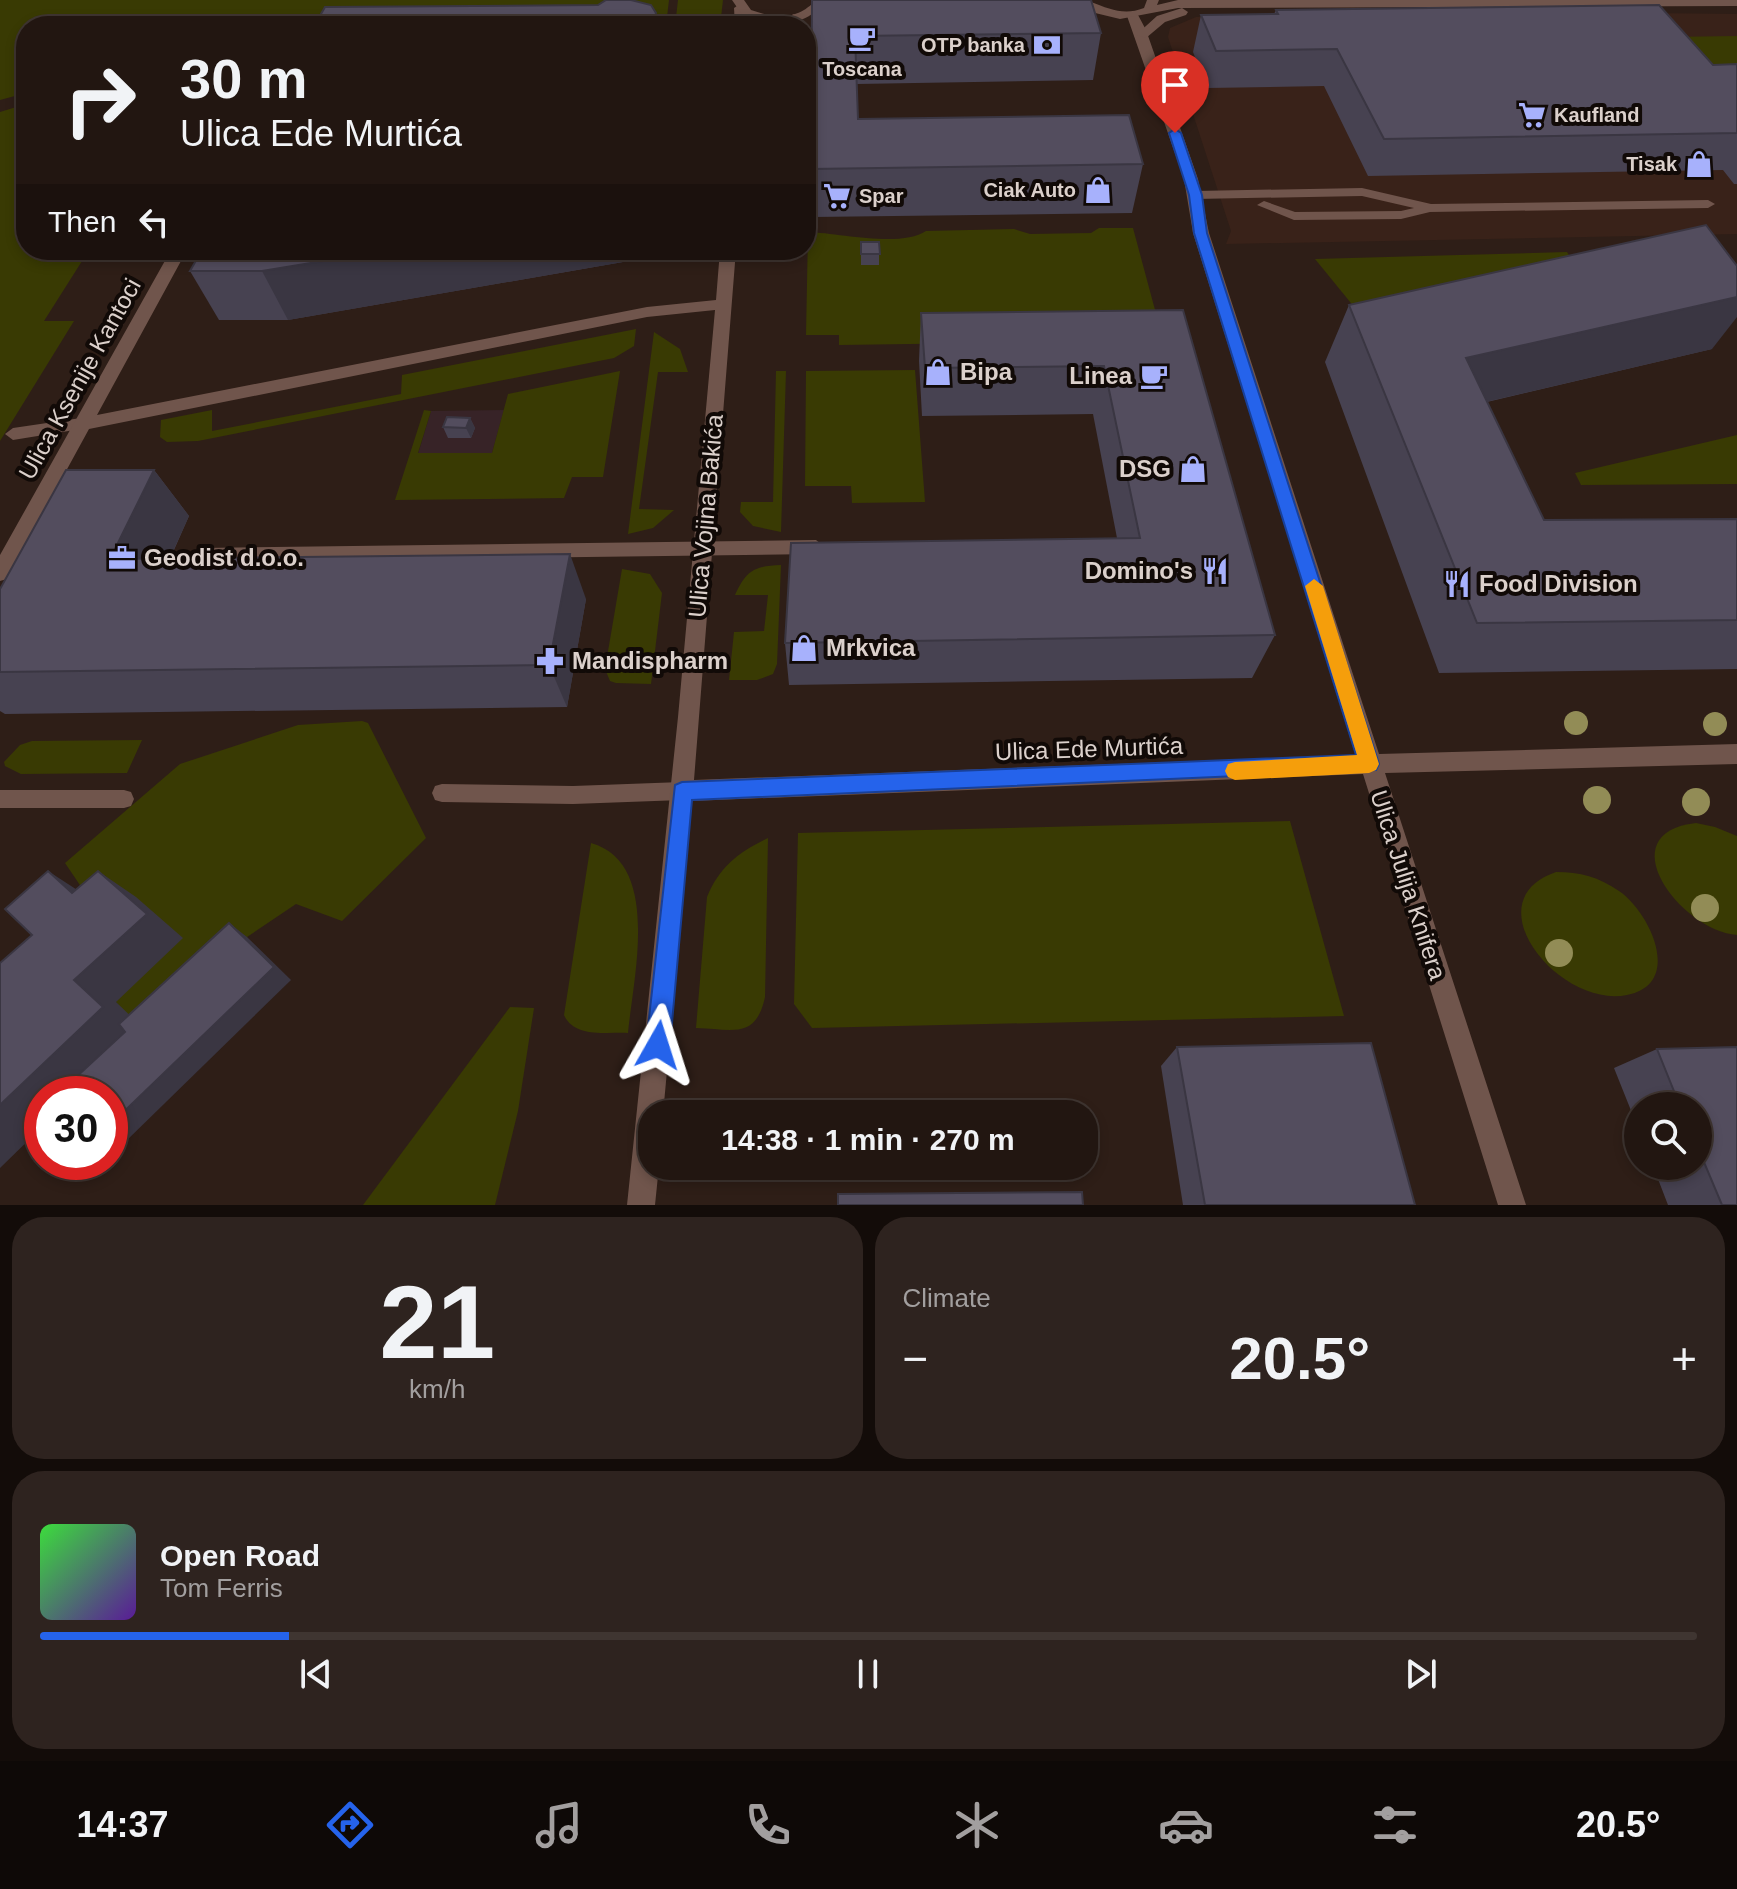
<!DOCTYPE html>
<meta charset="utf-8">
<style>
:root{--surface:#221611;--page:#2e231f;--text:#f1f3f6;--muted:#a29f9f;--line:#3f3531;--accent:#2563eb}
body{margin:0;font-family:Helvetica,sans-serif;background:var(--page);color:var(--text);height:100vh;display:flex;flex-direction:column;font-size:30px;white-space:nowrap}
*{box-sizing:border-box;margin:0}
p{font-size:26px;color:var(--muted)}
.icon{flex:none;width:44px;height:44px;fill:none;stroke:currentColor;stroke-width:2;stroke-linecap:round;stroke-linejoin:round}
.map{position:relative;height:1205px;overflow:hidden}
.side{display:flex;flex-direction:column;gap:12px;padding:12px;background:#130c09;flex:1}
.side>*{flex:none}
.top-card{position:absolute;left:16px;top:16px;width:800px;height:244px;border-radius:32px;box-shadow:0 4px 12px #0003,0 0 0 2px var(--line);background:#221611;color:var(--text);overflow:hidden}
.fabs{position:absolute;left:1624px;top:1092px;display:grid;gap:16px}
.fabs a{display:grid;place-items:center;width:88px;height:88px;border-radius:50%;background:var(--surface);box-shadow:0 4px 12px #0003,0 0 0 2px var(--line);font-size:40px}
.speed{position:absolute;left:24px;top:1076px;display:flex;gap:16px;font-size:40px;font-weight:700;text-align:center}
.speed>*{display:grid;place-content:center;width:104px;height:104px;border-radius:50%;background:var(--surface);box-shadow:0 4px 12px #0003,0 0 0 2px var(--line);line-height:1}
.speed .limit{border:12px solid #d22;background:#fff;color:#111}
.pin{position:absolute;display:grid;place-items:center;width:68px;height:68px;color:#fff;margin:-82px -34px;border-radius:50% 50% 50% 0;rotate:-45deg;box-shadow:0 0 8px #0007}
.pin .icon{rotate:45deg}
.me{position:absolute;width:88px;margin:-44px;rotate:6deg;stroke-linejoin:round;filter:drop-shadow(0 0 6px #0008)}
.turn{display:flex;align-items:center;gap:28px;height:168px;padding:0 32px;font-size:36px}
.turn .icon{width:104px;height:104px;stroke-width:2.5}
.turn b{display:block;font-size:56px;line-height:68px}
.then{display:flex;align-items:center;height:76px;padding:0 32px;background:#0003;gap:16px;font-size:30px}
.big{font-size:60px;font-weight:700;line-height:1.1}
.side .card{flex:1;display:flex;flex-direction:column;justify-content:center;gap:12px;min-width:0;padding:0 28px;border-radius:32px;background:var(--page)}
.side .dial{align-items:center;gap:0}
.dial b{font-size:104px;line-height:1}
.song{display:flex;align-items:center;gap:24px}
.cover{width:96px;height:96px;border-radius:12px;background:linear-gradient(135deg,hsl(120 70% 55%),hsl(270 70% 35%))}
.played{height:8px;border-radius:4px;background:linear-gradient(90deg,var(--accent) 15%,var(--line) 15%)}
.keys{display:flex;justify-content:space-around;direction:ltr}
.heat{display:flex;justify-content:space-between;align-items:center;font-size:44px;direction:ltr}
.side .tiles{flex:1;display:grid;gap:12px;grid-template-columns:1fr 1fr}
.card:last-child{grid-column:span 2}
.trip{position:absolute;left:638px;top:1100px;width:460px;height:80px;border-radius:32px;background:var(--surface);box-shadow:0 4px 12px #0003,0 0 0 2px var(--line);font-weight:700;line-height:80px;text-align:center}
.menu{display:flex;height:128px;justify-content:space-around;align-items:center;background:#0e0907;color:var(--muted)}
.menu .icon{width:56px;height:56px}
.menu .active{color:var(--accent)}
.menu b{font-size:36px;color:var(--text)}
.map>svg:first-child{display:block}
.built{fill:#392219}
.industrial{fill:#372327}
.green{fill:#393a03}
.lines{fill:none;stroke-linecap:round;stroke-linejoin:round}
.service{fill:#70554c;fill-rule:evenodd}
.minor{fill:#70554c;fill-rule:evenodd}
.tertiary{fill:#70554c;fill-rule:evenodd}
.tree{fill:#928c56}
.wall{fill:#474251}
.shaded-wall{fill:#3a3642}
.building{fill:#534d5e;stroke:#3a3642;stroke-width:2}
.route{fill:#2563eb;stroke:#184099;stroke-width:2}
.slow{fill:#f59e0b}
.labels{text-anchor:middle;stroke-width:8;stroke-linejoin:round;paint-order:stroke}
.far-poi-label{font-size:20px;font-weight:bold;fill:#dbd0cb;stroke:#110a07;text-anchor:end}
.poi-label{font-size:24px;font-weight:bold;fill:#dbd0cb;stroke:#110a07;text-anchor:start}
.street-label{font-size:24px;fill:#dbd0cb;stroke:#110a07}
</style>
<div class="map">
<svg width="1737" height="1205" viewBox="0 0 1737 1205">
<rect width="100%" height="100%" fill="#2e1e17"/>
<path class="built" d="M 1554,12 L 1737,14 L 1737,234 L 1226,244 L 1231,231 L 1168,37 L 1170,28 L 1196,17 L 1228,15 Z"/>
<path class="industrial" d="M 504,410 L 492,453 L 418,454 L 431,411 Z"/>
<g class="green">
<path d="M 0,0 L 669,0 L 666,26 L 26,26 L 26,93 L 0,100 Z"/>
<path d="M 678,0 L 723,0 L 720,26 L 675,26 Z"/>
<path d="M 1737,36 L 1737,117 L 1667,37 Z"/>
<path d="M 26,104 L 26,250 L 89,250 L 44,321 L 74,321 L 0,441 L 0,112 Z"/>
<path d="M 1099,228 L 1133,228 L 1158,321 L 1046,342 L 839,345 L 839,335 L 806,335 L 808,232 C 839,233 901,248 926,231 L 1014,229 L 1030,234 L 1091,233 Z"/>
<path d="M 1567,252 L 1583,278 L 1368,324 L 1315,259 Z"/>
<path d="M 636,329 L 634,346 L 614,358 L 198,441 L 167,442 L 160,437 L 161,420 L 212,410 L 212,431 L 401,394 L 402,375 Z"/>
<path d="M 654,332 L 680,349 L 688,372 L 658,372 L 639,509 L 674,510 L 653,528 L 628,534 Z"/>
<path d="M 915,370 L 925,502 L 852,503 L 851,486 L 805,486 L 806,371 Z"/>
<path d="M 620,371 L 603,477 L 572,477 L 564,498 L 395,500 L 424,410 L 431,411 L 418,453 L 492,453 L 508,394 Z"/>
<path d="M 776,371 L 786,371 L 781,532 L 753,526 L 740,512 L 741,502 L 773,502 Z"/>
<path d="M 1737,435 L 1737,484 L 1581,485 L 1575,473 Z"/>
<path d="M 781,565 L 777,664 L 773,674 L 757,680 L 729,680 L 734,632 L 764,631 L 768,595 L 735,595 C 746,571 753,566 781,565 Z"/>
<path d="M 622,569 L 650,574 L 662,593 L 651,684 L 616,683 L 610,681 L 605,669 Z"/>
<path d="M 362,721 L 368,723 L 426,838 L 342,921 L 296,904 L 247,937 L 141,1035 L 116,1002 L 88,897 L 65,863 L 180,764 L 298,725 Z"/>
<path d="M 142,740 L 127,773 L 21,774 L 5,766 L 4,762 L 20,745 L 32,741 Z"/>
<path d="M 1290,821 L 1344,1016 L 812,1028 L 794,1004 L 798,833 Z"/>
<path d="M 1696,823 L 1715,827 L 1737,836 L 1737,935 C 1681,931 1607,833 1696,823 Z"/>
<path d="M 768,838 L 765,997 C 756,1040 732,1029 696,1028 L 707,897 C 719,867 740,851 768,838 Z"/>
<path d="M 591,843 C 662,863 633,978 628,1033 C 606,1032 574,1038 564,1015 Z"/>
<path d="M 1556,872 C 1580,872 1599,877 1619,891 C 1650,912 1684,984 1627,995 C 1560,1009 1471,901 1556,872 Z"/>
<path d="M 510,1007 L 534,1008 L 518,1111 L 495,1205 L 363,1205 Z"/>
</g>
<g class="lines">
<g class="service">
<path d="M 1362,188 L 1431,204 L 1708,200 L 1715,204 L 1708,208 L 1430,212 L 1401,219 L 1294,220 L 1257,205 L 1264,201 L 1295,212 L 1401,211 L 1414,208 L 1362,196 L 1195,199 L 1188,195 L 1195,191 Z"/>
<path d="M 81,418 L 89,424 L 87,428 L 13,440 L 5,434 L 13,428 Z"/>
<path d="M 816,540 L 825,547 L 816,554 L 202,562 L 193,555 L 202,548 Z"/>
<path d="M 682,782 L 689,785 L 692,791 L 689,797 L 682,800 L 573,804 L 442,802 L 435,800 L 432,793 L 435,786 L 442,784 L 573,786 Z"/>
<path d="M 0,790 L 124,790 L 131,792 L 134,799 L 131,806 L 124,808 L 0,808 Z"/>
</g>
<g class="minor">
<path d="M 740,4 L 746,8 L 747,26 L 735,26 L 734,8 Z"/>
<path d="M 1133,12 L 1137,13 L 1146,30 L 1198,179 L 1209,233 L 1379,754 L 1737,744 L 1737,764 L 1385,773 L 1526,1205 L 1498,1205 L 1363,774 L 692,801 L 663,1114 L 652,1114 L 652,1166 L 659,1166 L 655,1205 L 627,1205 L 678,717 L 715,310 L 647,317 L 89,429 L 7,579 L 0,581 L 0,555 L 171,250 L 187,250 L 97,415 L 647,307 L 716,300 L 720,250 L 736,250 L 694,780 L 1357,755 L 1193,233 L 1184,179 L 1127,16 Z"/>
<path d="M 794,14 L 800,18 C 791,27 780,26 769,26 Z"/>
</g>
<g class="tertiary">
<path d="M 732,0 L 744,0 L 751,10 C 768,16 788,20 804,10 C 814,4 813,0 826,0 C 806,29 773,26 743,16 Z"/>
<path d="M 1147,0 L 1159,0 L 1157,5 L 1178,0 L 1737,0 L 1737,6 L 1178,8 L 1120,19 L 1062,5 L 1068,1 L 1085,5 L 1091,2 C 1110,9 1124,16 1144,8 Z"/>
<path d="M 1182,8 L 1188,12 L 1186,15 L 1165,22 L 1146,38 L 1136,35 L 1157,16 Z"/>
</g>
</g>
<g class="tree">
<circle cx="1576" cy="723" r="12"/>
<circle cx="1715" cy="724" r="12"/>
<circle cx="1597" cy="800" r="14"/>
<circle cx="1696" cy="802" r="14"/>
<circle cx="1705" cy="908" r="14"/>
<circle cx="1559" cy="953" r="14"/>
</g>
<g class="wall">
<path d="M 812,0 L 1101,33 L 1093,80 L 857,84 L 858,119 L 1143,164 L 1132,213 L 813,217 L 811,169 Z"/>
<path d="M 1276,10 L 1713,65 L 1737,64 L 1737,184 L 1734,184 L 1723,170 L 1368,176 L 1324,86 L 1207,88 L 1193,52 L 1201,15 L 1274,14 Z"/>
<rect x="861" y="242" width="18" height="23"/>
<path d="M 623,262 L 288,320 L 219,320 L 190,271 Z"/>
<path d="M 1349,305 L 1712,349 L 1487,402 L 1544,520 L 1737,519 L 1737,669 L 1439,673 L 1325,362 Z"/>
<path d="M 1183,310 L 1275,635 L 1252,678 L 789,685 L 785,643 L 1117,538 L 1093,414 L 922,416 L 919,361 L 921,313 Z"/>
<path d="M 470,418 L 475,428 L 471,438 L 448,438 L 443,427 Z"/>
<path d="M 154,470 L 189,516 L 170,559 L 586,599 L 567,707 L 5,714 L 0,711 L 0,589 Z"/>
<path d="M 1177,1047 L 1415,1205 L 1183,1205 L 1161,1066 Z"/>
<path d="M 1737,1047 L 1737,1205 L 1668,1205 L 1653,1166 L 1698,1166 L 1698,1106 L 1638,1106 L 1638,1128 L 1614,1068 L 1657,1049 Z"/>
</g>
<g class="shaded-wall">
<path d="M 656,13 L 658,26 L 652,26 Z"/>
<path d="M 390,250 L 625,250 L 623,262 L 288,320 L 262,271 Z"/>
<path d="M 1737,297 L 1737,317 L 1712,349 L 1434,414 L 1466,358 Z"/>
<path d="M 470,418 L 475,428 L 471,438 L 466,428 Z"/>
<path d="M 154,470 L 189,516 L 149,604 L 110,559 Z"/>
<path d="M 570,554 L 586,599 L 567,707 L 549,665 Z"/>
<path d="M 48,871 L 88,897 L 72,893 Z"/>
<path d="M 98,871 L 136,897 L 183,938 L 116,1002 L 143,1028 L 76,1094 L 42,1094 L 42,1127 L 0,1168 L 0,1105 L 74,980 Z"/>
<path d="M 229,923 L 247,937 L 291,980 L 123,1144 L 110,1140 L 110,1125 Z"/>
</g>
<g class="building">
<path d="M 606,0 L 631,0 L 651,5 L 656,13 L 652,26 L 314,26 L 325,7 L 598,5 Z"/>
<path d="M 812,0 L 1091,0 L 1101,33 L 855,36 L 858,119 L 1129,115 L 1143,164 L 811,169 Z"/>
<path d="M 1659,5 L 1713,65 L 1737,64 L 1737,133 L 1384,139 L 1337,49 L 1216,51 L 1201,15 L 1278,14 L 1276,10 Z"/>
<path d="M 1706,225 L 1737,266 L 1737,297 L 1466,358 L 1544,520 L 1737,519 L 1737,620 L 1477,623 L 1349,305 Z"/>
<path d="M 861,242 L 879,242 L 880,254 L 861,254 Z"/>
<path d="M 202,250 L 390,250 L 262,271 L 190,271 Z"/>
<path d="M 1183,310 L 1275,635 L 785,643 L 791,543 L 1140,538 L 1104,366 L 925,368 L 921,313 Z"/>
<path d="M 447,417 L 470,418 L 466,428 L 443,427 Z"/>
<path d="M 66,470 L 154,470 L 110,559 L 570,554 L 549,665 L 0,672 L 0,589 Z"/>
<path d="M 48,871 L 72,893 L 98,871 L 147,914 L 74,980 L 103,1007 L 0,1105 L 0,963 L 32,935 L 5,909 Z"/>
<path d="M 229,923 L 274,967 L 110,1125 L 110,1094 L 62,1094 L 60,1092 L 125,1032 L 119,1024 Z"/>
<path d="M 1371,1043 L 1415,1205 L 1205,1205 L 1177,1047 Z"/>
<path d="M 1737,1047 L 1737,1205 L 1722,1205 L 1698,1148 L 1698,1106 L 1680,1106 L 1657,1049 Z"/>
<path d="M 1082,1192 L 1083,1205 L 838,1205 L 838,1194 Z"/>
</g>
<path class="route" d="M 1175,129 L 1181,133 L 1202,195 L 1207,233 L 1379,764 L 1376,770 L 692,800 L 670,1045 L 666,1053 L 658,1057 L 649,1053 L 646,1045 L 675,785 L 682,782 L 1356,755 L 1194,233 L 1189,195 L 1169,133 Z"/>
<path class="slow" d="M 1314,579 L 1323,586 L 1379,764 L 1376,770 L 1369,773 L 1235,780 L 1228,777 L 1225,771 L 1228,764 L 1235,762 L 1357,755 L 1305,586 Z"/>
<defs>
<g id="cafe-bare" transform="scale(2.16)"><path d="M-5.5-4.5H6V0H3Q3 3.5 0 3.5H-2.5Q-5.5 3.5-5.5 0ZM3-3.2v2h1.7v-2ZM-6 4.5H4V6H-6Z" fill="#a7b1fc" stroke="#110a07" stroke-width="2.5" paint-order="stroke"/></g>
<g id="bank-bare" transform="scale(2.16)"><path d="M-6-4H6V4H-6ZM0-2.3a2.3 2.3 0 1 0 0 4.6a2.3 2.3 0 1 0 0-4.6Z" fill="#a7b1fc" stroke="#110a07" stroke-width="2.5" paint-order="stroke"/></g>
<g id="supermarket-bare" transform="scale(2.16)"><path d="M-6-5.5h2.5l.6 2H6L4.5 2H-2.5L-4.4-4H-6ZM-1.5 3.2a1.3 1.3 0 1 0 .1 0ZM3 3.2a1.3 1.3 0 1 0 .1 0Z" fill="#a7b1fc" stroke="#110a07" stroke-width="2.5" paint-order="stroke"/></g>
<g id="shop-bare" transform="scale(2.16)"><path d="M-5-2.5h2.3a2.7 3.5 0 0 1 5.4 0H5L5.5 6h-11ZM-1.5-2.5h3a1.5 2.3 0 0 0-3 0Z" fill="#a7b1fc" stroke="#110a07" stroke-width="2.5" paint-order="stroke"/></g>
<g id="office-bare" transform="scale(2.16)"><path d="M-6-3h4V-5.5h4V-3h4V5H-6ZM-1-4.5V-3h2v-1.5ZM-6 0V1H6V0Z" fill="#a7b1fc" stroke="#110a07" stroke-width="2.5" paint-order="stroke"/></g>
<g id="restaurant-bare" transform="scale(2.16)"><path d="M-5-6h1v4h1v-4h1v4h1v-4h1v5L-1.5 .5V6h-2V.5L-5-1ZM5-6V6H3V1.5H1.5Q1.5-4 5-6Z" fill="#a7b1fc" stroke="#110a07" stroke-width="2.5" paint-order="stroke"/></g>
<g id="pharmacy-bare" transform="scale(2.16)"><path d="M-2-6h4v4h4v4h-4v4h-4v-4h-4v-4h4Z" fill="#a7b1fc" stroke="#110a07" stroke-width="2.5" paint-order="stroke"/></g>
</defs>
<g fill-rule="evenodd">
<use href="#cafe-bare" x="862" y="38"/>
<use href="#bank-bare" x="1047" y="45"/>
<use href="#supermarket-bare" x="1532" y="115"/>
<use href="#shop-bare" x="1699" y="164"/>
<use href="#shop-bare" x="1098" y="190"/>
<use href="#supermarket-bare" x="837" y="196"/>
<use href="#shop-bare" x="938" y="372"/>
<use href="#cafe-bare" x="1154" y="376"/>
<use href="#shop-bare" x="1193" y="469"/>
<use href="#office-bare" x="122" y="558"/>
<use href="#restaurant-bare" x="1215" y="571"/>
<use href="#restaurant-bare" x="1457" y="584"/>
<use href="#shop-bare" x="804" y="648"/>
<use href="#pharmacy-bare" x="550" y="661"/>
</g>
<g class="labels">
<g class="far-poi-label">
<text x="1025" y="52">OTP banka</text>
<text x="862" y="76" text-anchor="middle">Toscana</text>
<text x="1554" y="122" text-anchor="start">Kaufland</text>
<text x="1677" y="171">Tisak</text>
<text x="1076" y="197">Ciak Auto</text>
<text x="859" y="203" text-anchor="start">Spar</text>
</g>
<g class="poi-label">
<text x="960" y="380">Bipa</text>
<text x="1132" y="384" text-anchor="end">Linea</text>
<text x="1171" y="477" text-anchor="end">DSG</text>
<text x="144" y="566">Geodist d.o.o.</text>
<text x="1193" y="579" text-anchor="end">Domino's</text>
<text x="1479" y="592">Food Division</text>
<text x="826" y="656">Mrkvica</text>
<text x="572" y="669">Mandispharm</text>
</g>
<g class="street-label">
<text transform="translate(80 379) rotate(-61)" y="8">Ulica Ksenije Kantoci</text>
<text transform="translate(706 516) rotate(-85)" y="8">Ulica Vojina Bakića</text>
<text transform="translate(1089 749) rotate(-2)" y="8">Ulica Ede Murtića</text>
<text transform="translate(1408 885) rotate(72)" y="8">Ulica Julija Knifera</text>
</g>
</g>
</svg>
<div class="fabs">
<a><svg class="icon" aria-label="search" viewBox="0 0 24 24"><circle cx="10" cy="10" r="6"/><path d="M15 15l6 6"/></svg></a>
</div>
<div class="speed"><div class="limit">30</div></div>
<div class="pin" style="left:1175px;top:133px;background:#d93025"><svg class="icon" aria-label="arrive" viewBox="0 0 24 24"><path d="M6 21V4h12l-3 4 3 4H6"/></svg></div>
<svg class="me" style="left:658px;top:1045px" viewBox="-20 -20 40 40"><path d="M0-17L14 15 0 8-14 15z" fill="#2563eb" stroke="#fff" stroke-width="4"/></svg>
<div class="trip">14:38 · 1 min · 270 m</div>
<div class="top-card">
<div class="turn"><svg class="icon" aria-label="right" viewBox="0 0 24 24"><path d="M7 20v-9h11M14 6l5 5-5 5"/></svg><div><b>30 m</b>Ulica Ede Murtića</div></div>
<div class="then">Then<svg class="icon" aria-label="left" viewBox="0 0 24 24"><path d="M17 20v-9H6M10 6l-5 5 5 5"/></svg></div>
</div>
</div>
<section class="side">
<div class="tiles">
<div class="card dial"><b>21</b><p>km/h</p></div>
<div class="card"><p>Climate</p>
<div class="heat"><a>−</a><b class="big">20.5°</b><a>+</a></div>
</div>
<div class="card">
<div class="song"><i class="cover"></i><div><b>Open Road</b><p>Tom Ferris</p></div></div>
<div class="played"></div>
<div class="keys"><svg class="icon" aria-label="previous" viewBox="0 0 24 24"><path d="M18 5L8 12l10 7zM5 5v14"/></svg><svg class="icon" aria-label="pause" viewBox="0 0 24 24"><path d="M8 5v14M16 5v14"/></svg><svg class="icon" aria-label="next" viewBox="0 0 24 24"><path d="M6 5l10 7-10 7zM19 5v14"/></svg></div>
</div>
</div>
</section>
<nav class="menu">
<b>14:37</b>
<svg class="icon active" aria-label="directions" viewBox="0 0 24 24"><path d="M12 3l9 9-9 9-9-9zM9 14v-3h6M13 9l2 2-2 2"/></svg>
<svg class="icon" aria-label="music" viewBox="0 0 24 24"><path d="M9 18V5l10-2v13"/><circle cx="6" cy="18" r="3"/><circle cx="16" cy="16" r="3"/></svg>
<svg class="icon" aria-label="phone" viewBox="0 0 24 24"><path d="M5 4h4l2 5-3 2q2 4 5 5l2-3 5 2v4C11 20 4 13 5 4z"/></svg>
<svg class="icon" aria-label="climate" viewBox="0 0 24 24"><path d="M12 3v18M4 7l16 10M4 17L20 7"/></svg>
<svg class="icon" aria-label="car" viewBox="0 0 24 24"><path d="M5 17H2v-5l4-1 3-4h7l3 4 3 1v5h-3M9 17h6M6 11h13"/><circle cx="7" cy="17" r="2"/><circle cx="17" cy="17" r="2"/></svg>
<svg class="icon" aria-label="filters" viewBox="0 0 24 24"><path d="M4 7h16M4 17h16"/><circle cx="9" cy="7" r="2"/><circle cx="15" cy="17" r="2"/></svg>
<b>20.5°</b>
</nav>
